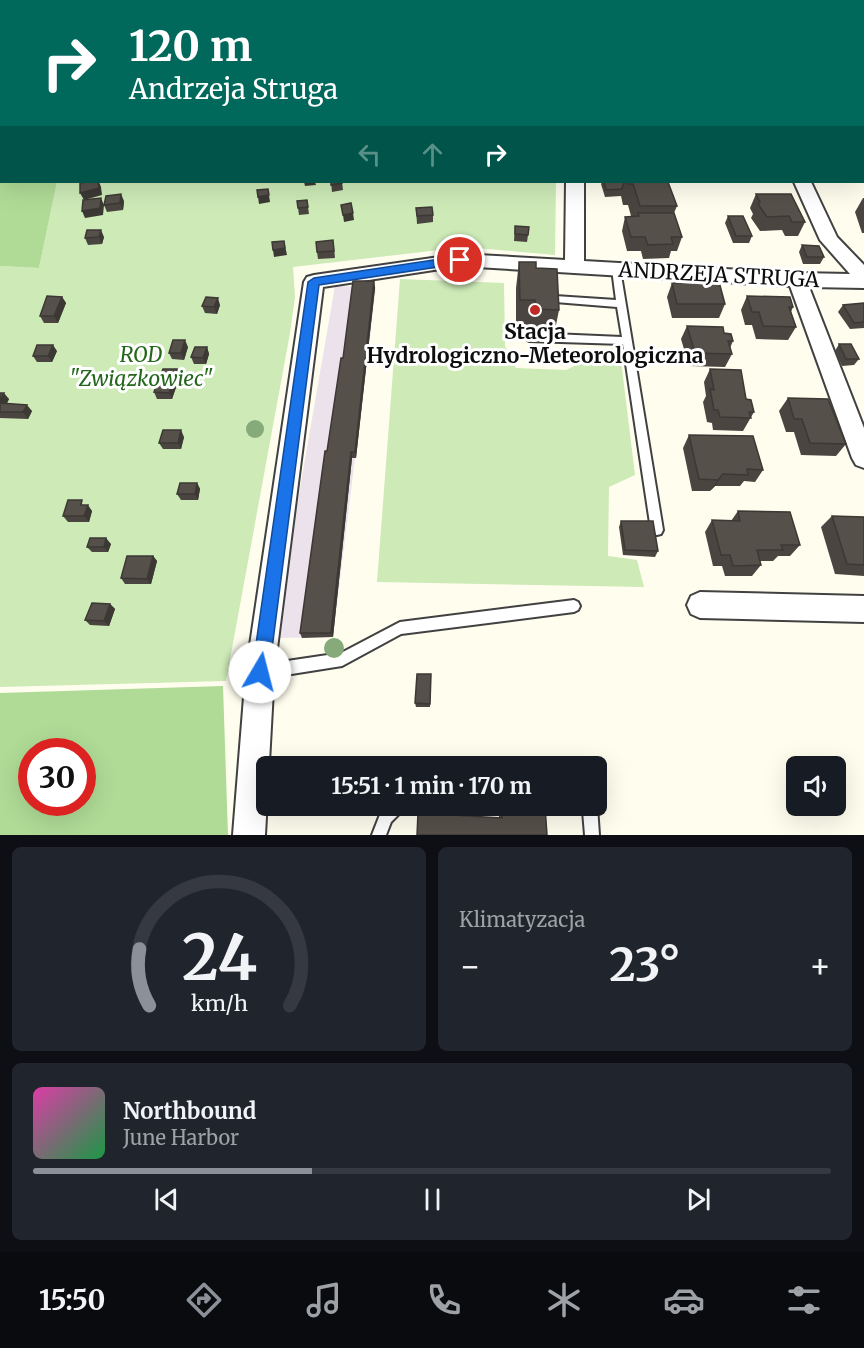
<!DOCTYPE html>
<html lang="pl">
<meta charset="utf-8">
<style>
:root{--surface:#171b24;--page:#20242c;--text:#f1f3f6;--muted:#9ea1a6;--line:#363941;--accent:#8c9099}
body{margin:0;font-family:Merriweather,serif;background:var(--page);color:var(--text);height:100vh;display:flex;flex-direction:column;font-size:22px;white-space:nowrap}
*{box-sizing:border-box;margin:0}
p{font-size:20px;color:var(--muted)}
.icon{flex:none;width:33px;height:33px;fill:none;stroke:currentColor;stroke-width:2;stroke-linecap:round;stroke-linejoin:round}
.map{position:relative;height:835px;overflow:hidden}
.drawer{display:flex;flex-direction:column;gap:12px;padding:12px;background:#0d0f14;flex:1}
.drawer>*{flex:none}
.guide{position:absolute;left:0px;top:0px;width:864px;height:183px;box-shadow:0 6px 24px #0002;background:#00695c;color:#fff;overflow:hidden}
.buttons{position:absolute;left:786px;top:756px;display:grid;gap:12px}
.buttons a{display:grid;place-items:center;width:60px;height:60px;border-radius:9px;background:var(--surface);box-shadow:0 6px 24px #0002;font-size:30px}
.speed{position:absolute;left:18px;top:738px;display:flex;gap:12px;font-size:30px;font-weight:700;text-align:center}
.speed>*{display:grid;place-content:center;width:78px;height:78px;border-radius:50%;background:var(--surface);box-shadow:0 6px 24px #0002;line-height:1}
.speed .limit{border:9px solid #d22;background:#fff;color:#111}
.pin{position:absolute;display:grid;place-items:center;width:51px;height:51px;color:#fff;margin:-26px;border:3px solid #fff;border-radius:50%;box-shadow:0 2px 6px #0007}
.me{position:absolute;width:66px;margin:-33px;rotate:8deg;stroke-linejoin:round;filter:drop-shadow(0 0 4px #0008)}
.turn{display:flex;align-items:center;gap:21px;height:126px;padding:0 30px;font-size:27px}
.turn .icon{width:78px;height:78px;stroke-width:2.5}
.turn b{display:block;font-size:42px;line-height:51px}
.lanes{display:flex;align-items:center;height:57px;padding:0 30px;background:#0003;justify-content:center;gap:30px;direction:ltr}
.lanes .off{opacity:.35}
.big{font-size:45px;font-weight:700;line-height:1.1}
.drawer .card{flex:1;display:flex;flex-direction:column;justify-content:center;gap:9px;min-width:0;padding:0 21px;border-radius:9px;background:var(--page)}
.drawer .dial{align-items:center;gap:0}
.dial svg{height:156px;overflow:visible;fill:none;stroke:var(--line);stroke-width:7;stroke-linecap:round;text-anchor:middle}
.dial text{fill:var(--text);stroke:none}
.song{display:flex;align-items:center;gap:18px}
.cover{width:72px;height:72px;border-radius:9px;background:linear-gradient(135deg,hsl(320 70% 55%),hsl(140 70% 35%))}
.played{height:6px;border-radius:3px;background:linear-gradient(90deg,var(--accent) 35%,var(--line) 35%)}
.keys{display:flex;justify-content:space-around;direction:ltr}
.heat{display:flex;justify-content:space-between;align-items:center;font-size:33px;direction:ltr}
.drawer .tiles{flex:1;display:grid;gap:12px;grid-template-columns:1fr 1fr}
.card:last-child{grid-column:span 2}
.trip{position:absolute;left:256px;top:756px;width:351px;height:60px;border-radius:9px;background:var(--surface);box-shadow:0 6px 24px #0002;font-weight:700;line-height:60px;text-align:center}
.tab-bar{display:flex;height:96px;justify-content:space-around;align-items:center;background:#090b0e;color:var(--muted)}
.tab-bar .icon{width:42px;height:42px}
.tab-bar .active{color:var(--accent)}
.tab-bar b{font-size:27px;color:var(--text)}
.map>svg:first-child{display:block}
.industrial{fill:#ece2ec}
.green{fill:#cdeab7}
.forest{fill:#afdb96;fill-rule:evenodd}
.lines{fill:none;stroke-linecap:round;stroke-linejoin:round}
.lane-casing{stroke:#414141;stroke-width:4}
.street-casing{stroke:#414141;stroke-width:4}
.lane{fill:#fff;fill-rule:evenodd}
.street{fill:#fff;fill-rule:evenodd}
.tree{fill:#87aa7b}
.wall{fill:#4a4540}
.shaded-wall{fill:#3c3834}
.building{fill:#56504a;stroke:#3c3834;stroke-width:1.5}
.route{fill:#1a73e8;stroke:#114b97;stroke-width:1.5}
.poi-dot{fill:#c02a24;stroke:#fff;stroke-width:2}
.labels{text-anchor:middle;stroke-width:6;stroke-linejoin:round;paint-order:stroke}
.street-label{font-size:21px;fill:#0e0e0e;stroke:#fff}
.poi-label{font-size:21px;font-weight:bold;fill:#0e0e0e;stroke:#fff}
.park-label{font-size:21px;font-style:italic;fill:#25661d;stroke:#fff}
</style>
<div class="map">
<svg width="864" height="835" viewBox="0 0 864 835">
<rect width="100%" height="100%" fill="#fffdee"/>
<path class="industrial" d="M 335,286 L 376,287 L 333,637 L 274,638 Z"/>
<g class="green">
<path d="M 22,0 L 559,0 L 21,2 Z"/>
<path d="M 57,182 L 556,182 L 555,255 L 465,247 L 293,267 L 295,297 L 290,333 L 226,681 L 0,687 L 0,266 L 39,268 Z"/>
<path d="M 400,279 L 504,283 L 505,346 L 516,368 L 566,370 L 612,348 L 620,352 L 635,475 L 609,487 L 608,556 L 637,560 L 644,587 L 377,582 Z"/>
</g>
<g class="forest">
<path d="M 0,155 L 2,182 L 57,182 L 39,268 L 0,266 Z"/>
<path d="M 223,686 L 228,835 L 0,835 L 0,693 ZM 32,752 L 82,752 L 82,802 L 32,802 Z"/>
</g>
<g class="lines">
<g class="lane-casing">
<g id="lane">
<path d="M 616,266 L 620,269 L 663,530 L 661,534 L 657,535 L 653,534 L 651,530 L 623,344 L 529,341 L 524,337 L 529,333 L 622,337 L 617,307 L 555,302 L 550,299 L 555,296 L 616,300 L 612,269 Z"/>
<path d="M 574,600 L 578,602 L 580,606 L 578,610 L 574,612 L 401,634 L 342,666 L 260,679 L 255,677 L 253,672 L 255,667 L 260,665 L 341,653 L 400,622 Z"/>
<path d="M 387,806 L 404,806 L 402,811 L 391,822 L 386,835 L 372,835 L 381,812 Z"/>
<path d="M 581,806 L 597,806 L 599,835 L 585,835 L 583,811 Z"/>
</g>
</g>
<g class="street-casing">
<g id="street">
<rect x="562" y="0" width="14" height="2"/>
<path d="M 566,182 L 584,182 L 584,261 L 797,273 L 850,274 L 820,240 L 794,182 L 811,182 L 837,237 L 864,265 L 864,288 L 809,287 L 864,428 L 864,468 L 856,465 L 852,458 L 790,286 L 460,266 L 323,287 L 274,672 L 265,835 L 233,835 L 246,672 L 304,282 L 307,277 L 314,275 L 460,254 L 565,260 Z"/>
<path d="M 700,592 L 864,596 L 864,622 L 700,618 L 691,614 L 687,605 L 691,596 Z"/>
</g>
</g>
<use href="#lane" class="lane"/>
<use href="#street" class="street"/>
</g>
<g class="tree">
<circle cx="255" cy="429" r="9"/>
<circle cx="334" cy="648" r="10"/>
</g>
<g class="wall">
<rect x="723" y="0" width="13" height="2"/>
<rect x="862" y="111" width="2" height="34"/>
<path d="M 862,150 L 864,151 L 864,183 L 851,182 L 862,182 Z"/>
<path d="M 331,182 L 342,182 L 343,190 L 332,192 Z"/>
<path d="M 602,182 L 668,182 L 677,206 L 674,213 L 682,237 L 677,251 L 671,251 L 669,258 L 643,259 L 641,251 L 627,251 L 622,231 L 625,217 L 631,216 L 628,205 L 623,205 L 621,196 L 605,197 L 601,184 Z"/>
<path d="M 756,194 L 805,222 L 798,236 L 785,236 L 782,230 L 760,231 L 751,218 L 753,214 L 750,208 Z"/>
<path d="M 863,198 L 864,198 L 864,233 L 862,233 L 855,212 Z"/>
<path d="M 307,200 L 309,214 L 299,215 L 297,201 Z"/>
<path d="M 124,201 L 123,210 L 107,212 L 104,205 Z"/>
<path d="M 416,208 L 433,215 L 433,222 L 417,224 Z"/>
<path d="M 728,216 L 752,236 L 749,243 L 733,243 L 725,223 Z"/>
<path d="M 515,226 L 528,235 L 527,242 L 514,241 Z"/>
<path d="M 104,237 L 102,244 L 88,245 L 85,238 Z"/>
<path d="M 802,245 L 824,257 L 820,264 L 803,264 L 799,252 Z"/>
<path d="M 334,247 L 335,258 L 318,259 L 317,252 Z"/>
<path d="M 519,262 L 536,268 L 559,310 L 554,335 L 531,334 L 531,326 L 516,325 L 516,288 Z"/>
<path d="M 696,278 L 725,304 L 719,318 L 672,318 L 667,297 L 672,283 L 693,283 Z"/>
<path d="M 374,281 L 375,288 L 356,458 L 352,458 L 333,637 L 302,638 L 300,633 L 327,451 L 343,358 Z"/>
<path d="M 747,296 L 793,307 L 791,312 L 796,327 L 788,340 L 756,339 L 752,325 L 745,325 L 741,310 Z"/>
<path d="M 62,297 L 66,303 L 58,323 L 44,323 L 40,316 Z"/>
<path d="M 864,303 L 864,328 L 850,329 L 838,312 L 843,305 Z"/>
<path d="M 220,305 L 217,314 L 205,313 L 202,306 Z"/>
<path d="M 687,326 L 724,333 L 733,341 L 730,348 L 732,354 L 725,367 L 689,366 L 681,339 Z"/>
<path d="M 839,344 L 859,359 L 854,365 L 842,366 L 835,351 Z"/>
<path d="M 188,347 L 184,360 L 172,359 L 169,353 Z"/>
<path d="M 207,347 L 209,354 L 206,364 L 194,364 L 191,357 Z"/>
<path d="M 57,351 L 52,362 L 37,362 L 33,356 Z"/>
<path d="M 177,369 L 180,376 L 172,399 L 157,399 L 154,392 Z"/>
<path d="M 710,369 L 746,399 L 754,412 L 743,431 L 713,430 L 712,423 L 707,422 L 703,402 L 706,396 L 704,382 Z"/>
<path d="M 0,393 L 9,399 L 7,403 L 32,411 L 28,419 L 0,418 Z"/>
<path d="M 788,398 L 846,444 L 836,456 L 801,455 L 794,432 L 786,432 L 779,411 Z"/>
<path d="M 689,435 L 763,470 L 755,482 L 744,481 L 740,486 L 715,486 L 710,491 L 692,491 L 683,448 Z"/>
<path d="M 184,437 L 181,449 L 163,449 L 159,443 Z"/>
<path d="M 197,483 L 200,489 L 198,500 L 181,500 L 177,494 Z"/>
<path d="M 86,505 L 92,511 L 89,522 L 68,522 L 63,516 Z"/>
<path d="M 738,511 L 800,545 L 790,556 L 778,556 L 773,561 L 760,561 L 761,565 L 752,576 L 725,576 L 722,566 L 713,566 L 705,532 L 712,520 L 731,521 Z"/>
<path d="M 832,516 L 864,517 L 864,576 L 835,574 L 821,527 Z"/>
<path d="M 621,521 L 658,551 L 655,557 L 623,555 L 619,527 Z"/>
<path d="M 111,544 L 108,552 L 92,552 L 87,547 Z"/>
<path d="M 153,556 L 157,561 L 151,584 L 125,584 L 121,578 Z"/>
<path d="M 110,604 L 115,609 L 109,626 L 90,625 L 85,620 Z"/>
<path d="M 431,674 L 430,707 L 416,707 L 415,703 Z"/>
<path d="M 499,806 L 545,806 L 547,835 L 499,818 Z"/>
</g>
<g class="shaded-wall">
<path d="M 99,182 L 101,187 L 102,195 L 84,200 L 80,193 Z"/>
<path d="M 304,182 L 315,182 L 316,185 L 305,186 Z"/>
<path d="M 268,189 L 270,202 L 259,204 L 258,197 Z"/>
<path d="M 121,194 L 124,201 L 123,210 L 120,203 Z"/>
<path d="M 101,198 L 104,205 L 103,215 L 85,218 L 82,211 Z"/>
<path d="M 353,213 L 354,220 L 344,222 L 343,215 Z"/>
<path d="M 101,230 L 104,237 L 102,244 L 99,237 Z"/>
<path d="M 284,241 L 287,255 L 274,257 L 273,250 Z"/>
<path d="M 374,281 L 375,288 L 356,458 L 355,452 Z"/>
<path d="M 62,297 L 66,303 L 58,323 L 54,316 Z"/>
<path d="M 218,298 L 220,305 L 217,314 L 214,307 Z"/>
<path d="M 185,340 L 188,347 L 184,360 L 181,353 Z"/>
<path d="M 53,345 L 57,351 L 52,362 L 48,356 Z"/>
<path d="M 207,347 L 209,354 L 206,364 L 203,358 Z"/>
<path d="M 177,369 L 180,376 L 172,399 L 169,393 Z"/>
<path d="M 4,393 L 9,399 L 4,409 L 0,404 L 0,401 Z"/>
<path d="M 27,405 L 32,411 L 28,419 L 23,412 Z"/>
<path d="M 181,430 L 184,437 L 181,449 L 178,443 Z"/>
<path d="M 351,452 L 352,458 L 333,637 L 331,633 Z"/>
<path d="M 723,474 L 715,486 L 710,491 L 718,480 Z"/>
<path d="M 197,483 L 200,489 L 198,500 L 195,494 Z"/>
<path d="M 88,505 L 92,511 L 89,522 L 84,516 Z"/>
<path d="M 106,538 L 111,544 L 108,552 L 104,547 Z"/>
<path d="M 153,556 L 157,561 L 151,584 L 147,579 Z"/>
<path d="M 110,604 L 115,609 L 109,626 L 104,621 Z"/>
</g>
<g class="building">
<path d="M 115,0 L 123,0 L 122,2 L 114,2 Z"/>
<path d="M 142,0 L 159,0 L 158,2 L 141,2 Z"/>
<path d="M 247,0 L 256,0 L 255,2 L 247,2 Z"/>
<path d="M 296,0 L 304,0 L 304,2 L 295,2 Z"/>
<rect x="592" y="0" width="27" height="2"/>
<rect x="627" y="0" width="36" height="2"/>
<rect x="684" y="0" width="26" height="2"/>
<path d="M 862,111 L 864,111 L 864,131 L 862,130 Z"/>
<path d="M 862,150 L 864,151 L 864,168 L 862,168 Z"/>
<path d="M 87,182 L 98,182 L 99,188 L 80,193 L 80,183 Z"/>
<path d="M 331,182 L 342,182 L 342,183 L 331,185 Z"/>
<path d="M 604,182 L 624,182 L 622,189 L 606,190 Z"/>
<path d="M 627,182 L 668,182 L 677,206 L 640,206 L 633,184 L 628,184 Z"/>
<path d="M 268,189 L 269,195 L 258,197 L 257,190 Z"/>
<path d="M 121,194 L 120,203 L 104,205 L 106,196 Z"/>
<path d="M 756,194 L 791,194 L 805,222 L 792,222 L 789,216 L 767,217 L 758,204 L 760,202 Z"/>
<path d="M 101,198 L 100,208 L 82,211 L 83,200 Z"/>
<path d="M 307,200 L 308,207 L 298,208 L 297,201 Z"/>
<path d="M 351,203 L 353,213 L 343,215 L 341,205 Z"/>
<path d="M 432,207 L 433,215 L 417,216 L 416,208 Z"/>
<path d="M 638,213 L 674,213 L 682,237 L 671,237 L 673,244 L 648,245 L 645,237 L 631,237 L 625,217 L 639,216 Z"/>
<path d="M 728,216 L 743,216 L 752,236 L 736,236 Z"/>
<path d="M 515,226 L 529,227 L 528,235 L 515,234 Z"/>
<path d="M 87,230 L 101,230 L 99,237 L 85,238 Z"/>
<path d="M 333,240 L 334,251 L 317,252 L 316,242 Z"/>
<path d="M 284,241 L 285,248 L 273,250 L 272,242 Z"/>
<path d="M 802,245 L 819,246 L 824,257 L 807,257 Z"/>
<path d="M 519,262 L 536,262 L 536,268 L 557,269 L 559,310 L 535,309 L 535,300 L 520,300 Z"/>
<path d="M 696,278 L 718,278 L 725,304 L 677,304 L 672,283 L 696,283 Z"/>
<path d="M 353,281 L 374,281 L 355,452 L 351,452 L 331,633 L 300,633 L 325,451 L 327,451 L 341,358 L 343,358 Z"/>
<path d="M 47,296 L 62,297 L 54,316 L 40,316 Z"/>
<path d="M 747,296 L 790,297 L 793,307 L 789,307 L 796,327 L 763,326 L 759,312 L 752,312 Z"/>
<path d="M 206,297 L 218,298 L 214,307 L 202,306 Z"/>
<path d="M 864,303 L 864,322 L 854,323 L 843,305 Z"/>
<path d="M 687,326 L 723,327 L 724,333 L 731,334 L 733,341 L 728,341 L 732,354 L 695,353 Z"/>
<path d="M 173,340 L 185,340 L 181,353 L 169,353 Z"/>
<path d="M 839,344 L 851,344 L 859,359 L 846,359 Z"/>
<path d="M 37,345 L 53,345 L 48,356 L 33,356 Z"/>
<path d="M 195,347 L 207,347 L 203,358 L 191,357 Z"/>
<path d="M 163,369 L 177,369 L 169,393 L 154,392 Z"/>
<path d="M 710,369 L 741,370 L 746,399 L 751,400 L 754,412 L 749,412 L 751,418 L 720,417 L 718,410 L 714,410 L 710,389 L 714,390 Z"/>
<path d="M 0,393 L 4,393 L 0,401 Z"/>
<path d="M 788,398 L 828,399 L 846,444 L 810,443 L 802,419 L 794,419 Z"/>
<path d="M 0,403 L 27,405 L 23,412 L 0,412 Z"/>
<path d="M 163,430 L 181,430 L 178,443 L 159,443 Z"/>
<path d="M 689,435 L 753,436 L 763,470 L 747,469 L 748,475 L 723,474 L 718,480 L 699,479 Z"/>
<path d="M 180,483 L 197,483 L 195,494 L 177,494 Z"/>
<path d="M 68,500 L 82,500 L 81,505 L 88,505 L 84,516 L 63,516 Z"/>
<path d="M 738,511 L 790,512 L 800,545 L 781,545 L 783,550 L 757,550 L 761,565 L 733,566 L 730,555 L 721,555 L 712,520 L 740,521 Z"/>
<path d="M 832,516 L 864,517 L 864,565 L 847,564 Z"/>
<path d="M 621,521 L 653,521 L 658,551 L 625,550 Z"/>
<path d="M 90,538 L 106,538 L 104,547 L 87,547 Z"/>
<path d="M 127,556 L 153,556 L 147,579 L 121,578 Z"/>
<path d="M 92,603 L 110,604 L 104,621 L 85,620 Z"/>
<path d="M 417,674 L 431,674 L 430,704 L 415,703 Z"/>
<path d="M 502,806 L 545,806 L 547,835 L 417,835 L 418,813 L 502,818 Z"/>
</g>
<path class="route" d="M 460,256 L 464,257 L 464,263 L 319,285 L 269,672 L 266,678 L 260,680 L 254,678 L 252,672 L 308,282 L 314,278 Z"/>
<circle class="poi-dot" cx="535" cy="310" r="6"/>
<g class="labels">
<g class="street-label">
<text transform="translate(719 275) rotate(3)" y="7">ANDRZEJA STRUGA</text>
</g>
<g class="poi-label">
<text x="535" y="339">Stacja<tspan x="535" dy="24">Hydrologiczno-Meteorologiczna</tspan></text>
</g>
<g class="park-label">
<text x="141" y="362">ROD<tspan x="141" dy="24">"Związkowiec"</tspan></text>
</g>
</g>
</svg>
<div class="buttons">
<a><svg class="icon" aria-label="sound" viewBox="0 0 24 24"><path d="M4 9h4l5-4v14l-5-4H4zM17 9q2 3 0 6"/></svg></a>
</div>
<div class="speed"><div class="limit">30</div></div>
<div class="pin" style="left:460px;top:260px;background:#d93025"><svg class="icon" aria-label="arrive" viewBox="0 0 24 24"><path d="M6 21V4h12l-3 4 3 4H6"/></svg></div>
<svg class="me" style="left:260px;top:672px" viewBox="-20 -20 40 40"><circle r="19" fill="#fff"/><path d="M0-13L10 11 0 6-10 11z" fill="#1a73e8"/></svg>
<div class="trip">15:51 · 1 min · 170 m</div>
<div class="guide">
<div class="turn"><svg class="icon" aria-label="right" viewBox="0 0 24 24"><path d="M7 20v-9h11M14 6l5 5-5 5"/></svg><div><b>120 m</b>Andrzeja Struga</div></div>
<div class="lanes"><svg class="icon off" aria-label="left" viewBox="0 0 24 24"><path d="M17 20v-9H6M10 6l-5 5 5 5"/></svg><svg class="icon off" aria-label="ahead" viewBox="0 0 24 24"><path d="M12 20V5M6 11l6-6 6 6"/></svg><svg class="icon" aria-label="right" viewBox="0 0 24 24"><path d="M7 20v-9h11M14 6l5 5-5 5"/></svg></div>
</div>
</div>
<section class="drawer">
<div class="tiles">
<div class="card dial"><svg viewBox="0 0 100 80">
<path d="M14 69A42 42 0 1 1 86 69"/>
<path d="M14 69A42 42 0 0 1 9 40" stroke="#8c9099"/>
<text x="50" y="56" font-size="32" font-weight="700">24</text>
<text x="50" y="72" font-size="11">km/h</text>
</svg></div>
<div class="card"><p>Klimatyzacja</p>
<div class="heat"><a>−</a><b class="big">23°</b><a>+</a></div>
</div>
<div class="card">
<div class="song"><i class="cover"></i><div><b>Northbound</b><p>June Harbor</p></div></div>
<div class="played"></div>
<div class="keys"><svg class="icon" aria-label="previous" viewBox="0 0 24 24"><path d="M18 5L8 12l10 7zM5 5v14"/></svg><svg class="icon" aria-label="pause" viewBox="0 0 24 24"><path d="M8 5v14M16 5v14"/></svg><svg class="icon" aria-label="next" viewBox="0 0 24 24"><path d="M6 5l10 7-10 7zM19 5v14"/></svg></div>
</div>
</div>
</section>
<nav class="tab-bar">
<b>15:50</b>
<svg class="icon active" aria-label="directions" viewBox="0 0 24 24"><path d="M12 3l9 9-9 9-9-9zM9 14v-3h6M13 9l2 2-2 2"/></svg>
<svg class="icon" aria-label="music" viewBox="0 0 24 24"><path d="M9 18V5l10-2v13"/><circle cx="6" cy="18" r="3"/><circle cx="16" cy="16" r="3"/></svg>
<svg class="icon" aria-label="phone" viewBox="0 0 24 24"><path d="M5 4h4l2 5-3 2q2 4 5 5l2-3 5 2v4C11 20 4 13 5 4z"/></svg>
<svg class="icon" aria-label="climate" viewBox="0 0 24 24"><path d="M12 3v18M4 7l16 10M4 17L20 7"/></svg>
<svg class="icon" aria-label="car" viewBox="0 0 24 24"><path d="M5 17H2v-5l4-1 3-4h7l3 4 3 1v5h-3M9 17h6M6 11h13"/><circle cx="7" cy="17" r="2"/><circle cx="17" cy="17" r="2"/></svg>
<svg class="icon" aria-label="filters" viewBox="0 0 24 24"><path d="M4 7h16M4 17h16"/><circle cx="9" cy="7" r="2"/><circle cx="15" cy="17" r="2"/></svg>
</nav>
